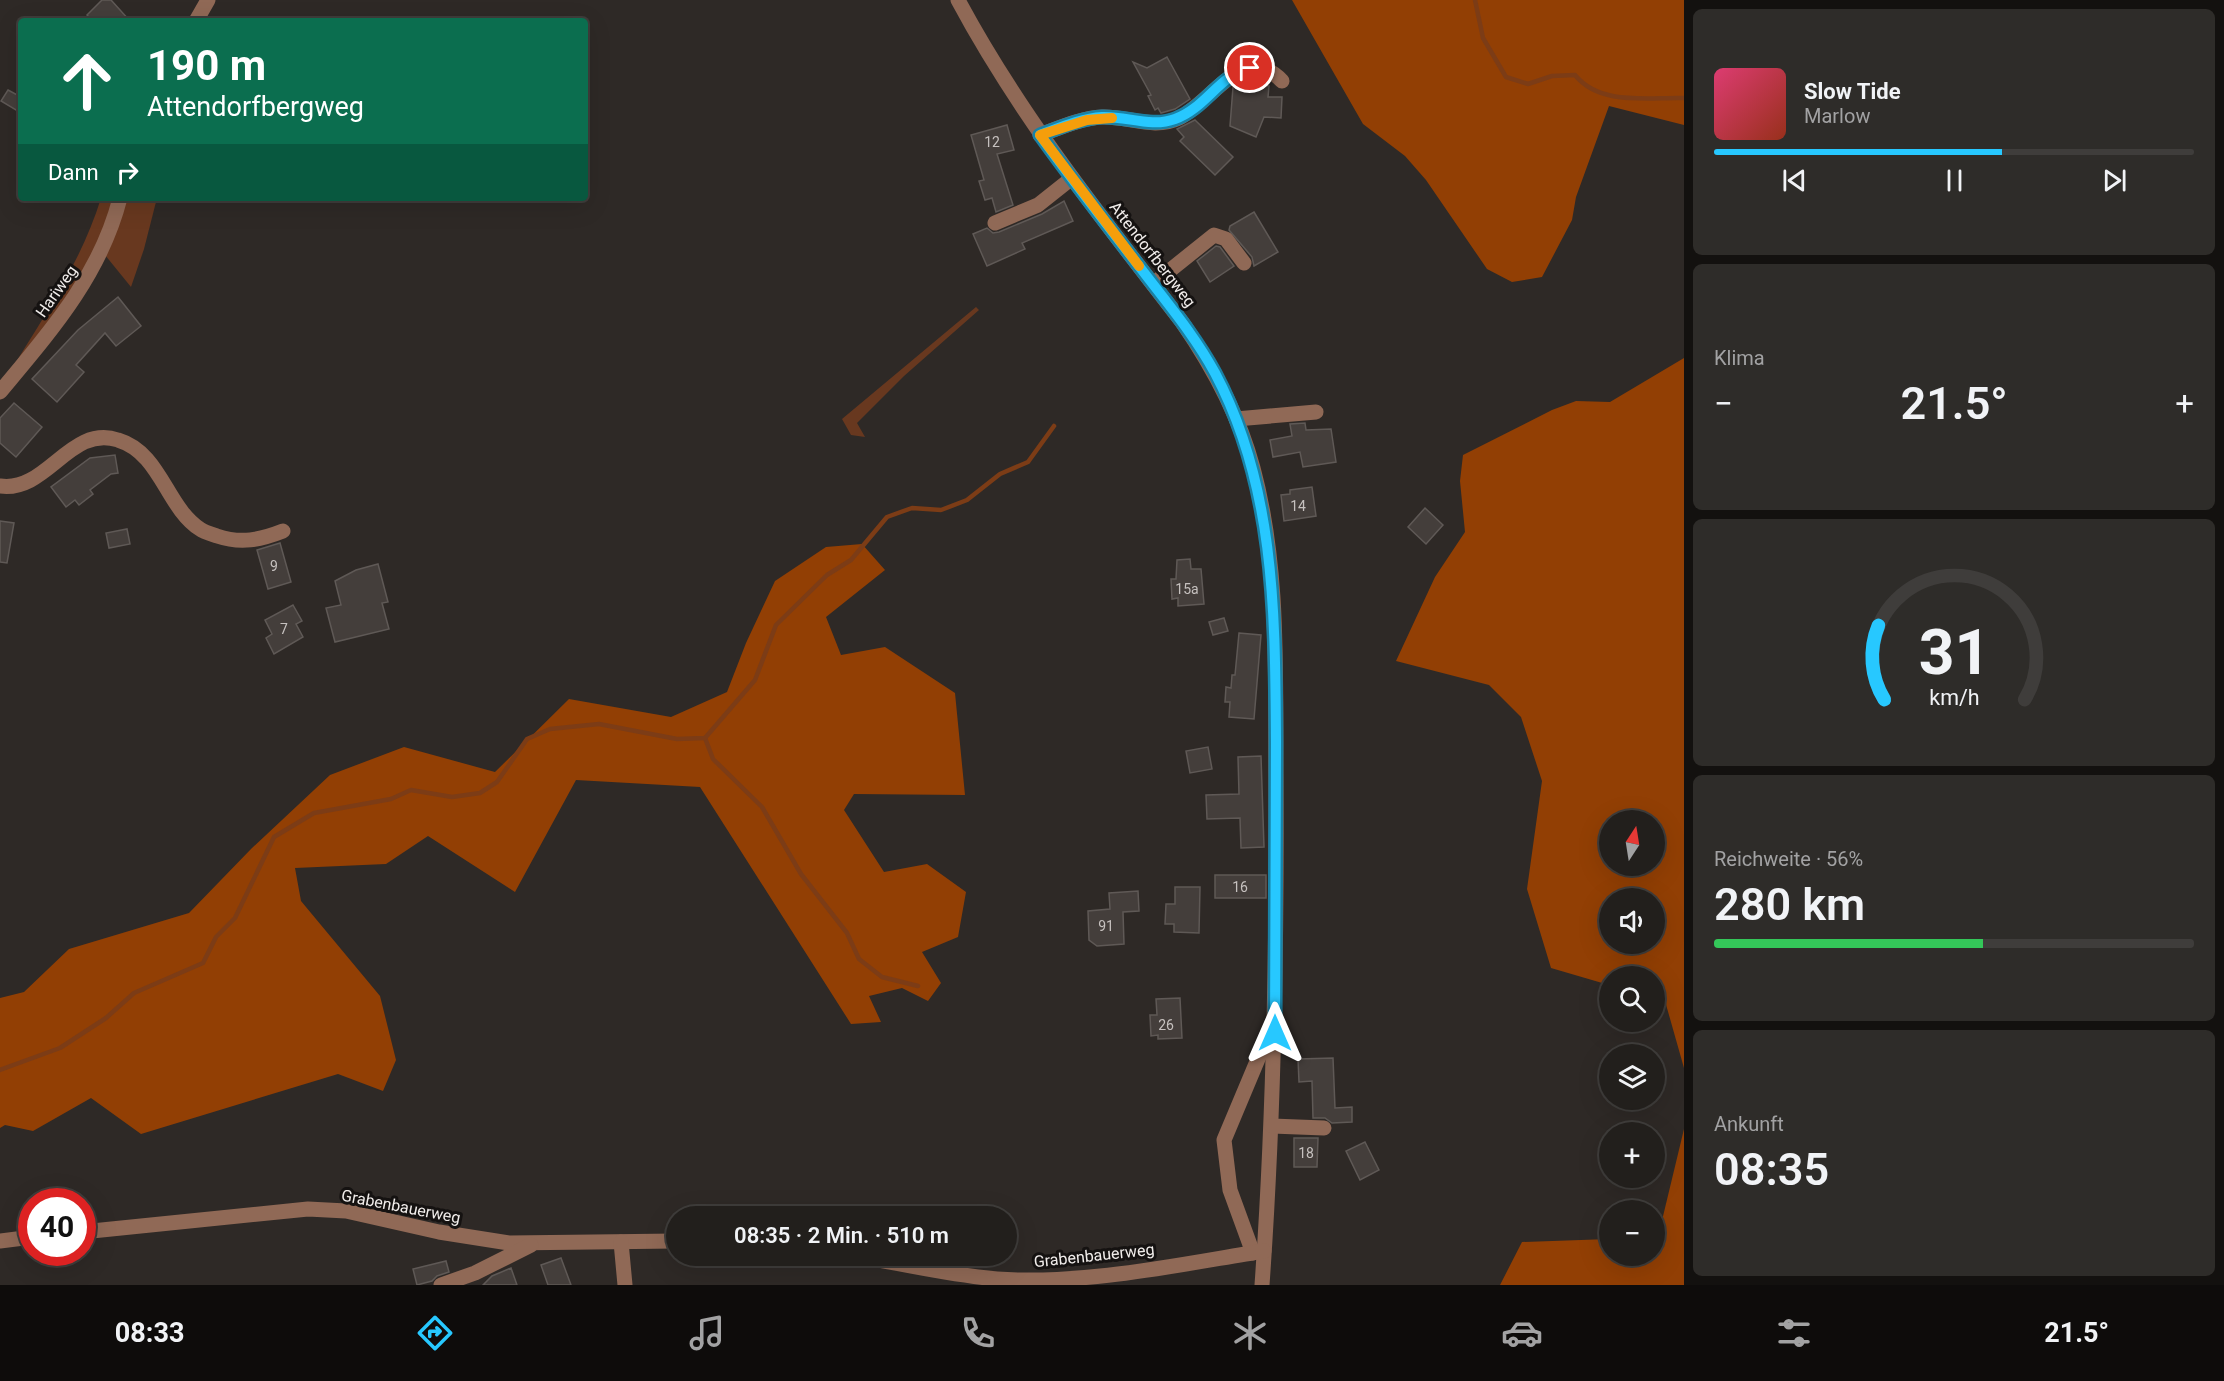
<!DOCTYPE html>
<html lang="de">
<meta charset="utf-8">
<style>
:root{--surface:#221f1c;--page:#2e2c29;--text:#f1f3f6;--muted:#a2a2a3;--line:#3f3d3b;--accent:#27c8ff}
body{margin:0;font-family:Roboto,sans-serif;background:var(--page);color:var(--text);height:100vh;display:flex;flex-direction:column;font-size:22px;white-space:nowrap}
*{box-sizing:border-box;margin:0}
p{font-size:20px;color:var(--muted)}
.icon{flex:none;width:33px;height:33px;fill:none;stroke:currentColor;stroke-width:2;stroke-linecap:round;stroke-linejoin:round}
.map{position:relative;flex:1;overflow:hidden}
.drawer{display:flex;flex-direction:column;gap:9px;padding:9px;background:#13110f;width:540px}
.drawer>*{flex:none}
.top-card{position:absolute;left:18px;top:18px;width:570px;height:183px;border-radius:6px;box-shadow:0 6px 24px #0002,0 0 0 2px var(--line);background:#0b6e4f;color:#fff;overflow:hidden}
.needle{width:39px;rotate:12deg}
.fabs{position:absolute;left:1599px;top:810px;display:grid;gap:12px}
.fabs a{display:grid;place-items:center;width:66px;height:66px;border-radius:50%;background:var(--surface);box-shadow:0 6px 24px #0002,0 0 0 2px var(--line);font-size:30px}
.speed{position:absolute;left:18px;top:1188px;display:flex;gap:12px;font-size:30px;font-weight:700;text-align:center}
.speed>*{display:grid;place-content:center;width:78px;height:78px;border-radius:50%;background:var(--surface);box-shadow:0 6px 24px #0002,0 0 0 2px var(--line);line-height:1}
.speed .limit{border:9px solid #d22;background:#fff;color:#111}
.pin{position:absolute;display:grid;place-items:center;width:51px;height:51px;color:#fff;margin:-26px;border:3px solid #fff;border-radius:50%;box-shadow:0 2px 6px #0007}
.me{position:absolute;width:66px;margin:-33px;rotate:0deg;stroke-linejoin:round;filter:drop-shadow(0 0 4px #0008)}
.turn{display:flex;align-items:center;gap:21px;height:126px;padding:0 30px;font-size:27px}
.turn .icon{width:78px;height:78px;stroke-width:2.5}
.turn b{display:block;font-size:42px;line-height:51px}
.then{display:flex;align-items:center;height:57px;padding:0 30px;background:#0003;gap:12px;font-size:22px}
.big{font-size:45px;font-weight:600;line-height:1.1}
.drawer .widget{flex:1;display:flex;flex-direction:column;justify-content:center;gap:9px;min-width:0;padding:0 21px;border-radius:9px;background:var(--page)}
.drawer .dial{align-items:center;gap:0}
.dial svg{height:156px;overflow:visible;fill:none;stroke:var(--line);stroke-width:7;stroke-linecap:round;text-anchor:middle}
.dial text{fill:var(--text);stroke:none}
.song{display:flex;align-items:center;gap:18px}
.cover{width:72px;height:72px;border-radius:9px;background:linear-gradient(135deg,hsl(340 70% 55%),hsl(10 70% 35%))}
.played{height:6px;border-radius:3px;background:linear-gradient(90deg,var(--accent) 60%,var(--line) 60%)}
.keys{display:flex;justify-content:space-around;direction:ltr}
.heat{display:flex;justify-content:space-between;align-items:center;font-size:33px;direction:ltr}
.charge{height:9px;border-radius:4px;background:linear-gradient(90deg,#34c759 56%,var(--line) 0)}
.trip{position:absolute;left:666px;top:1206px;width:351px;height:60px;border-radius:30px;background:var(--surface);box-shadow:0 6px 24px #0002,0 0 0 2px var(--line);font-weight:600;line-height:60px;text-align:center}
.tab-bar{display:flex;height:96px;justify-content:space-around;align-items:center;background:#0e0c0b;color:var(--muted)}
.tab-bar .icon{width:42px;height:42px}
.tab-bar .current{color:var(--accent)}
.tab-bar b{font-size:27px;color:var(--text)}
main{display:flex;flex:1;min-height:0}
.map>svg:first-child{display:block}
.green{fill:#68381f}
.forest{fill:#923f04;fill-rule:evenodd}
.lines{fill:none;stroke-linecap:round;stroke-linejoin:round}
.stream{stroke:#7c3c16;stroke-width:4.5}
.building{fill:#443e3b;stroke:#5f5956;stroke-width:1.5}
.minor{stroke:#906956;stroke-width:15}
.route-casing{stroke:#1982a6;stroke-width:15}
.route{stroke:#27c8ff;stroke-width:10}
.slow{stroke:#f59e0b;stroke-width:10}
.labels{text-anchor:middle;stroke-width:6;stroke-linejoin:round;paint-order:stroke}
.number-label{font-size:14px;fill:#c6c1bf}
.street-label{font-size:16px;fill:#f1edeb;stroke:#151211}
</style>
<main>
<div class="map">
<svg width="1684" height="1285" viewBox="0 0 1684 1285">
<rect width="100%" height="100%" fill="#2e2926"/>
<g class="green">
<path d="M 101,198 L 116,198 L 87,272 L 7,377 C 42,319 81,263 101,198 Z"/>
<path d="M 125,198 L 157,198 L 144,249 L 131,287 L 105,255 Z"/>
<path d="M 976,307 L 979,310 L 904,376 L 857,423 L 865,437 L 851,435 L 842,419 Z"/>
</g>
<g class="forest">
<path d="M 1292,0 L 1684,0 L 1684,125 L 1609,106 L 1576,197 L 1572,220 L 1542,277 L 1512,282 L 1487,269 L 1426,180 L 1405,156 L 1363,124 Z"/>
<path d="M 1684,358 L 1684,1068 L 1665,1001 L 1655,998 L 1654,976 L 1610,976 L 1609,985 L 1551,968 L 1527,889 L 1542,781 L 1521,717 L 1489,685 L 1396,661 L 1435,577 L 1465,532 L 1460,481 L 1463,455 L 1552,410 L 1576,401 L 1610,402 ZM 1610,820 L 1654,820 L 1654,866 L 1610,866 ZM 1610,898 L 1654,898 L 1654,944 L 1610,944 Z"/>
<path d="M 862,544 L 885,570 L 826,617 L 841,655 L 885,647 L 955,693 L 965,795 L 854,794 L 844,810 L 884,872 L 927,864 L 966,892 L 958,937 L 922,952 L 941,983 L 928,1001 L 902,988 L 869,996 L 881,1022 L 851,1024 L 700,787 L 576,780 L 515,892 L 428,836 L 386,864 L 295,868 L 301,901 L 380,996 L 396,1060 L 383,1091 L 338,1074 L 141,1134 L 91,1098 L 33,1131 L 5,1125 L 0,1128 L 0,998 L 24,992 L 69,949 L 189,913 L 252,848 L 330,775 L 404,747 L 495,772 L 569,699 L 671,717 L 727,692 L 746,643 L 775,581 L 826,547 Z"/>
<path d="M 1684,1129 L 1684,1285 L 1500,1285 L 1522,1242 L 1609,1239 L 1610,1256 L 1654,1256 L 1655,1238 L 1658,1237 Z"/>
</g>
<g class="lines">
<g class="stream">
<path d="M 1475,0 L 1483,38 L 1506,77 L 1528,84 L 1552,76 L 1575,75 C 1600,106 1647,97 1684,98"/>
<path d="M 705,738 L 713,759 L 762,807 L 801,874 L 847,933 L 859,959 L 882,977 L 918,986"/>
<path d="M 0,1070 L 60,1048 L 106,1018 L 134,993 L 203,963 L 216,937 L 235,918 L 274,837 L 314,813 L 391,799 L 411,790 L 452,797 L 480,793 L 497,782 L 527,739 L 550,729 L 599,724 L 677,739 L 705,738 L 755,680 L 776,625 L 827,575 L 851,560 L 887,517 L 912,508 L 941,510 L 967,500 L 1000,474 L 1028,462 L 1054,426"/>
</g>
</g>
<g class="building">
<path d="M 102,0 L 111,0 L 130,21 L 93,21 L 87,15 Z"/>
<path d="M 1167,57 L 1190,99 L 1175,109 L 1161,113 L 1158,108 L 1155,110 L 1148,96 L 1151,95 L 1133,62 L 1147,68 Z"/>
<path d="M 1251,79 L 1250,85 L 1269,86 L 1268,97 L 1282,97 L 1281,118 L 1264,117 L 1256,137 L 1230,126 L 1233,87 Z"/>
<path d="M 8,90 L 21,97 L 21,113 L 1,101 Z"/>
<path d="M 1195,120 L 1233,157 L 1215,175 L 1180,141 L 1184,137 L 1177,129 Z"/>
<path d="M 1007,125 L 1014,150 L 997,154 L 1013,205 L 996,212 L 992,198 L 985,200 L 979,181 L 984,180 L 971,135 Z"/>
<path d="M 1064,201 L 1073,221 L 1022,243 L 1025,249 L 987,266 L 973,234 L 987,228 L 993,233 L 999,232 L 1042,214 Z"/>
<path d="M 1254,212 L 1278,252 L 1254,266 L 1252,257 L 1229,230 L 1230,226 Z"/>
<path d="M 1216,246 L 1220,247 L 1234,266 L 1210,282 L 1197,261 Z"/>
<path d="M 118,297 L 141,326 L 116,346 L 105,333 L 76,365 L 84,372 L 57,402 L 32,379 L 78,330 Z"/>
<path d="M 14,403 L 42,427 L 16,457 L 0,443 L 0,418 Z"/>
<path d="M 1305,423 L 1306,430 L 1331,429 L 1336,462 L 1303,467 L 1300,452 L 1273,457 L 1270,440 L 1292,436 L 1290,424 Z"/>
<path d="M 115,455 L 118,473 L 111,474 L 90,490 L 93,494 L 79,505 L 75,500 L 66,507 L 51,487 L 90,458 Z"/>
<path d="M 1312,487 L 1316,516 L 1284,521 L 1281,495 L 1290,494 L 1290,490 Z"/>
<path d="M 1425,508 L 1443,525 L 1426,544 L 1408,527 Z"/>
<path d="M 0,521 L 14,523 L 7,563 L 0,562 Z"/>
<path d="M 127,529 L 130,544 L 109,548 L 106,533 Z"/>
<path d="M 280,543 L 291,582 L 268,589 L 257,550 Z"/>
<path d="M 1190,559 L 1191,569 L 1201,569 L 1204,604 L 1178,606 L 1178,598 L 1172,599 L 1171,579 L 1176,579 L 1177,560 Z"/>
<path d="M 378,564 L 388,602 L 382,603 L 389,629 L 335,642 L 326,608 L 341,605 L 335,581 L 356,570 Z"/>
<path d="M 293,605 L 302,621 L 296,624 L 303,637 L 274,654 L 266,638 L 272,634 L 265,620 Z"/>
<path d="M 1224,618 L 1228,631 L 1213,635 L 1209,622 Z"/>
<path d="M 1239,633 L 1261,635 L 1254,719 L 1229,717 L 1230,702 L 1225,702 L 1226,687 L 1231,688 L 1232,675 L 1235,675 Z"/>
<path d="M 1208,747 L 1212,769 L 1190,773 L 1186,751 Z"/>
<path d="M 1261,756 L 1264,847 L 1241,848 L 1240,818 L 1207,819 L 1206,795 L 1239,794 L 1238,757 Z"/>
<rect x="1215" y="875" width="51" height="23"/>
<path d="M 1175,887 L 1200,887 L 1199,933 L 1174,932 L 1174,924 L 1165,924 L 1166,904 L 1175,904 Z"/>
<path d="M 1138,891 L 1139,911 L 1123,912 L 1124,944 L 1097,946 L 1089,940 L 1088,911 L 1110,909 L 1109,893 Z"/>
<path d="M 1180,998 L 1182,1038 L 1158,1039 L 1158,1035 L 1151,1036 L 1150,1015 L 1157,1015 L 1156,999 Z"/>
<path d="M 1333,1058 L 1335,1108 L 1352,1107 L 1352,1122 L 1332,1123 L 1325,1118 L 1313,1118 L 1312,1081 L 1299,1082 L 1298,1059 Z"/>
<path d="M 1294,1138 L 1318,1138 L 1317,1167 L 1294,1167 Z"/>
<path d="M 1365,1142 L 1379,1170 L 1360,1180 L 1346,1151 Z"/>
<path d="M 561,1258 L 571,1285 L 548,1285 L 541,1265 Z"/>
<path d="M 446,1261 L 449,1272 L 437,1276 L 432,1281 L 417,1285 L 413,1269 Z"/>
<path d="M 511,1268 L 517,1285 L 483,1285 L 492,1276 Z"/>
</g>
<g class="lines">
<g class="minor">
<path d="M 958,0 C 1020,116 1102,218 1182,322 C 1213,367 1239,415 1253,468 C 1280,568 1275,674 1276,777 C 1277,947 1274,1116 1262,1285"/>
<path d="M 196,21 L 208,0"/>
<path d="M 1040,135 C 1059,128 1081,118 1102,117 C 1128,116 1154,130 1179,118 C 1212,102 1244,41 1282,81"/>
<path d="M 995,223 L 1038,205 L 1072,178"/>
<path d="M 1153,284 L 1214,235 L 1226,239 L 1244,263"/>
<path d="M 0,392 C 50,332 100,276 120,198"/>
<path d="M 1236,419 L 1316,412"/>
<path d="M 0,486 C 47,493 70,424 118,440 C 161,453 166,507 200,529 C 204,532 211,534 217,536 C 241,544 260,540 283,531"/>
<path d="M 1272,1126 L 1324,1128"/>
<path d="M 82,1232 L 308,1209 L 346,1211 L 439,1232 L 509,1243 L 676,1241"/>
<path d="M 0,1241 L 32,1237"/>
<path d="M 621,1242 L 625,1285"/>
<path d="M 1253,1253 L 1230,1190 L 1224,1140 L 1266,1040 L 1275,1033"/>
<path d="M 857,1256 C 903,1264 949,1275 997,1279 C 1085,1285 1177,1265 1264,1251"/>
<path d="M 441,1285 L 475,1273 L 531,1245"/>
</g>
</g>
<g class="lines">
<g class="route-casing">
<path id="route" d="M 1250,68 C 1219,75 1206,108 1175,119 C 1151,128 1127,116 1102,117 C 1082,118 1059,128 1040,135 C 1073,181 1108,226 1142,270 C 1168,304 1195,336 1215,373 C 1276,488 1275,616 1276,742 C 1276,839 1275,936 1275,1033"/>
</g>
<use href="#route" class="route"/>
<path class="slow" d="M 1112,118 L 1087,120 L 1040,135 L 1139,266"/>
</g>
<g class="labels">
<g class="number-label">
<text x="992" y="147">12</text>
<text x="1298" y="511">14</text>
<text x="274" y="571">9</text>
<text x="1187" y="594">15a</text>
<text x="284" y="634">7</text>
<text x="1240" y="892">16</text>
<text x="1106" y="931">91</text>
<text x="1166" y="1030">26</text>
<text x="1306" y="1158">18</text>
</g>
<g class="street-label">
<text transform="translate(1153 254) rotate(52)" y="6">Attendorfbergweg</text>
<text transform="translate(56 291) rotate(-55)" y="6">Hariweg</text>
<text transform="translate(401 1206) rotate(11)" y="6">Grabenbauerweg</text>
<text transform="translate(1094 1255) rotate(-6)" y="6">Grabenbauerweg</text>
</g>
</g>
</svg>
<div class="fabs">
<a><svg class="needle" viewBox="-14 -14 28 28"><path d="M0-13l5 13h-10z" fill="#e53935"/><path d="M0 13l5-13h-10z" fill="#a2a2a3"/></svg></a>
<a><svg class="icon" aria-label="sound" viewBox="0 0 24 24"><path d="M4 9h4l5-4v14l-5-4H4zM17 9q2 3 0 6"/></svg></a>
<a><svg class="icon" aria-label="search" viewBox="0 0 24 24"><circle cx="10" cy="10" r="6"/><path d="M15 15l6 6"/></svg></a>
<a><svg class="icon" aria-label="layers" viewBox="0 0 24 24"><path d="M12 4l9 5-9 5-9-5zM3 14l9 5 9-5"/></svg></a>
<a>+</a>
<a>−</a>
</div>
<div class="speed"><div class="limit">40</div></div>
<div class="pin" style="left:1250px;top:68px;background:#d93025"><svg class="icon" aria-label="arrive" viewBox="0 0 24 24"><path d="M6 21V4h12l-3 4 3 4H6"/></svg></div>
<svg class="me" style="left:1275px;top:1033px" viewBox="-20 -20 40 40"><path d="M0-17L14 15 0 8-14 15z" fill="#27c8ff" stroke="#fff" stroke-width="4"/></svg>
<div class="trip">08:35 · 2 Min. · 510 m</div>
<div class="top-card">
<div class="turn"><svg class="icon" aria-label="ahead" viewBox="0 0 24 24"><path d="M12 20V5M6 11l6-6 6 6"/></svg><div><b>190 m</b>Attendorfbergweg</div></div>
<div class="then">Dann<svg class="icon" aria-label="right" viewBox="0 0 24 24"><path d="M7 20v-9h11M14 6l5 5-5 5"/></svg></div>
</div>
</div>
<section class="drawer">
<div class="widget">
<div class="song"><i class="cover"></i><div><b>Slow Tide</b><p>Marlow</p></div></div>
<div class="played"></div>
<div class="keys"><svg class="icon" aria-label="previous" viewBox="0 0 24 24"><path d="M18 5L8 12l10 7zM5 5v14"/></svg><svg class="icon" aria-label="pause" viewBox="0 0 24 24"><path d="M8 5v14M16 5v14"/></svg><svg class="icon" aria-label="next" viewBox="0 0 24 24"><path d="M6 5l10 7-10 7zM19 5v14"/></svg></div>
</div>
<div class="widget"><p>Klima</p>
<div class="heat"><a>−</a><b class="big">21.5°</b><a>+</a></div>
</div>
<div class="widget dial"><svg viewBox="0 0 100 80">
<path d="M14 69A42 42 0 1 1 86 69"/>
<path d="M14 69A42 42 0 0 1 11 31" stroke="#27c8ff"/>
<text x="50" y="56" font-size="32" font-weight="700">31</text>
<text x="50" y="72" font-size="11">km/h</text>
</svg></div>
<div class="widget"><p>Reichweite · 56%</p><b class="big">280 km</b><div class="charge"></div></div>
<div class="widget"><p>Ankunft</p><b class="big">08:35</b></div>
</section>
</main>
<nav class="tab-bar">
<b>08:33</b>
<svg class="icon current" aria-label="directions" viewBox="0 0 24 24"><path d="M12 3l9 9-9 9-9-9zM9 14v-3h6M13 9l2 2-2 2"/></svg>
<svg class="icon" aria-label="music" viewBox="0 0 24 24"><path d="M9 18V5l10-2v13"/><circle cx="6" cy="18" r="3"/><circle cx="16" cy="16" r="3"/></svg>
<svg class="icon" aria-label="phone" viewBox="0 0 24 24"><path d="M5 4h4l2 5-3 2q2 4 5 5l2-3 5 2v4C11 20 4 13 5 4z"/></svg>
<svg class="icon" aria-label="climate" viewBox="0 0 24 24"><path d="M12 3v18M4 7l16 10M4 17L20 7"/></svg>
<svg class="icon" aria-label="car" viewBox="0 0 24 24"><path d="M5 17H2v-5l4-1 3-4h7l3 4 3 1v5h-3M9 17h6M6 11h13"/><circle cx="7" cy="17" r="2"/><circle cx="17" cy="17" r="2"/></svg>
<svg class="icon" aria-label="filters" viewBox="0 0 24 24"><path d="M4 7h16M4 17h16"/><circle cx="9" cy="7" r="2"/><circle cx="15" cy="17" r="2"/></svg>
<b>21.5°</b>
</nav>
